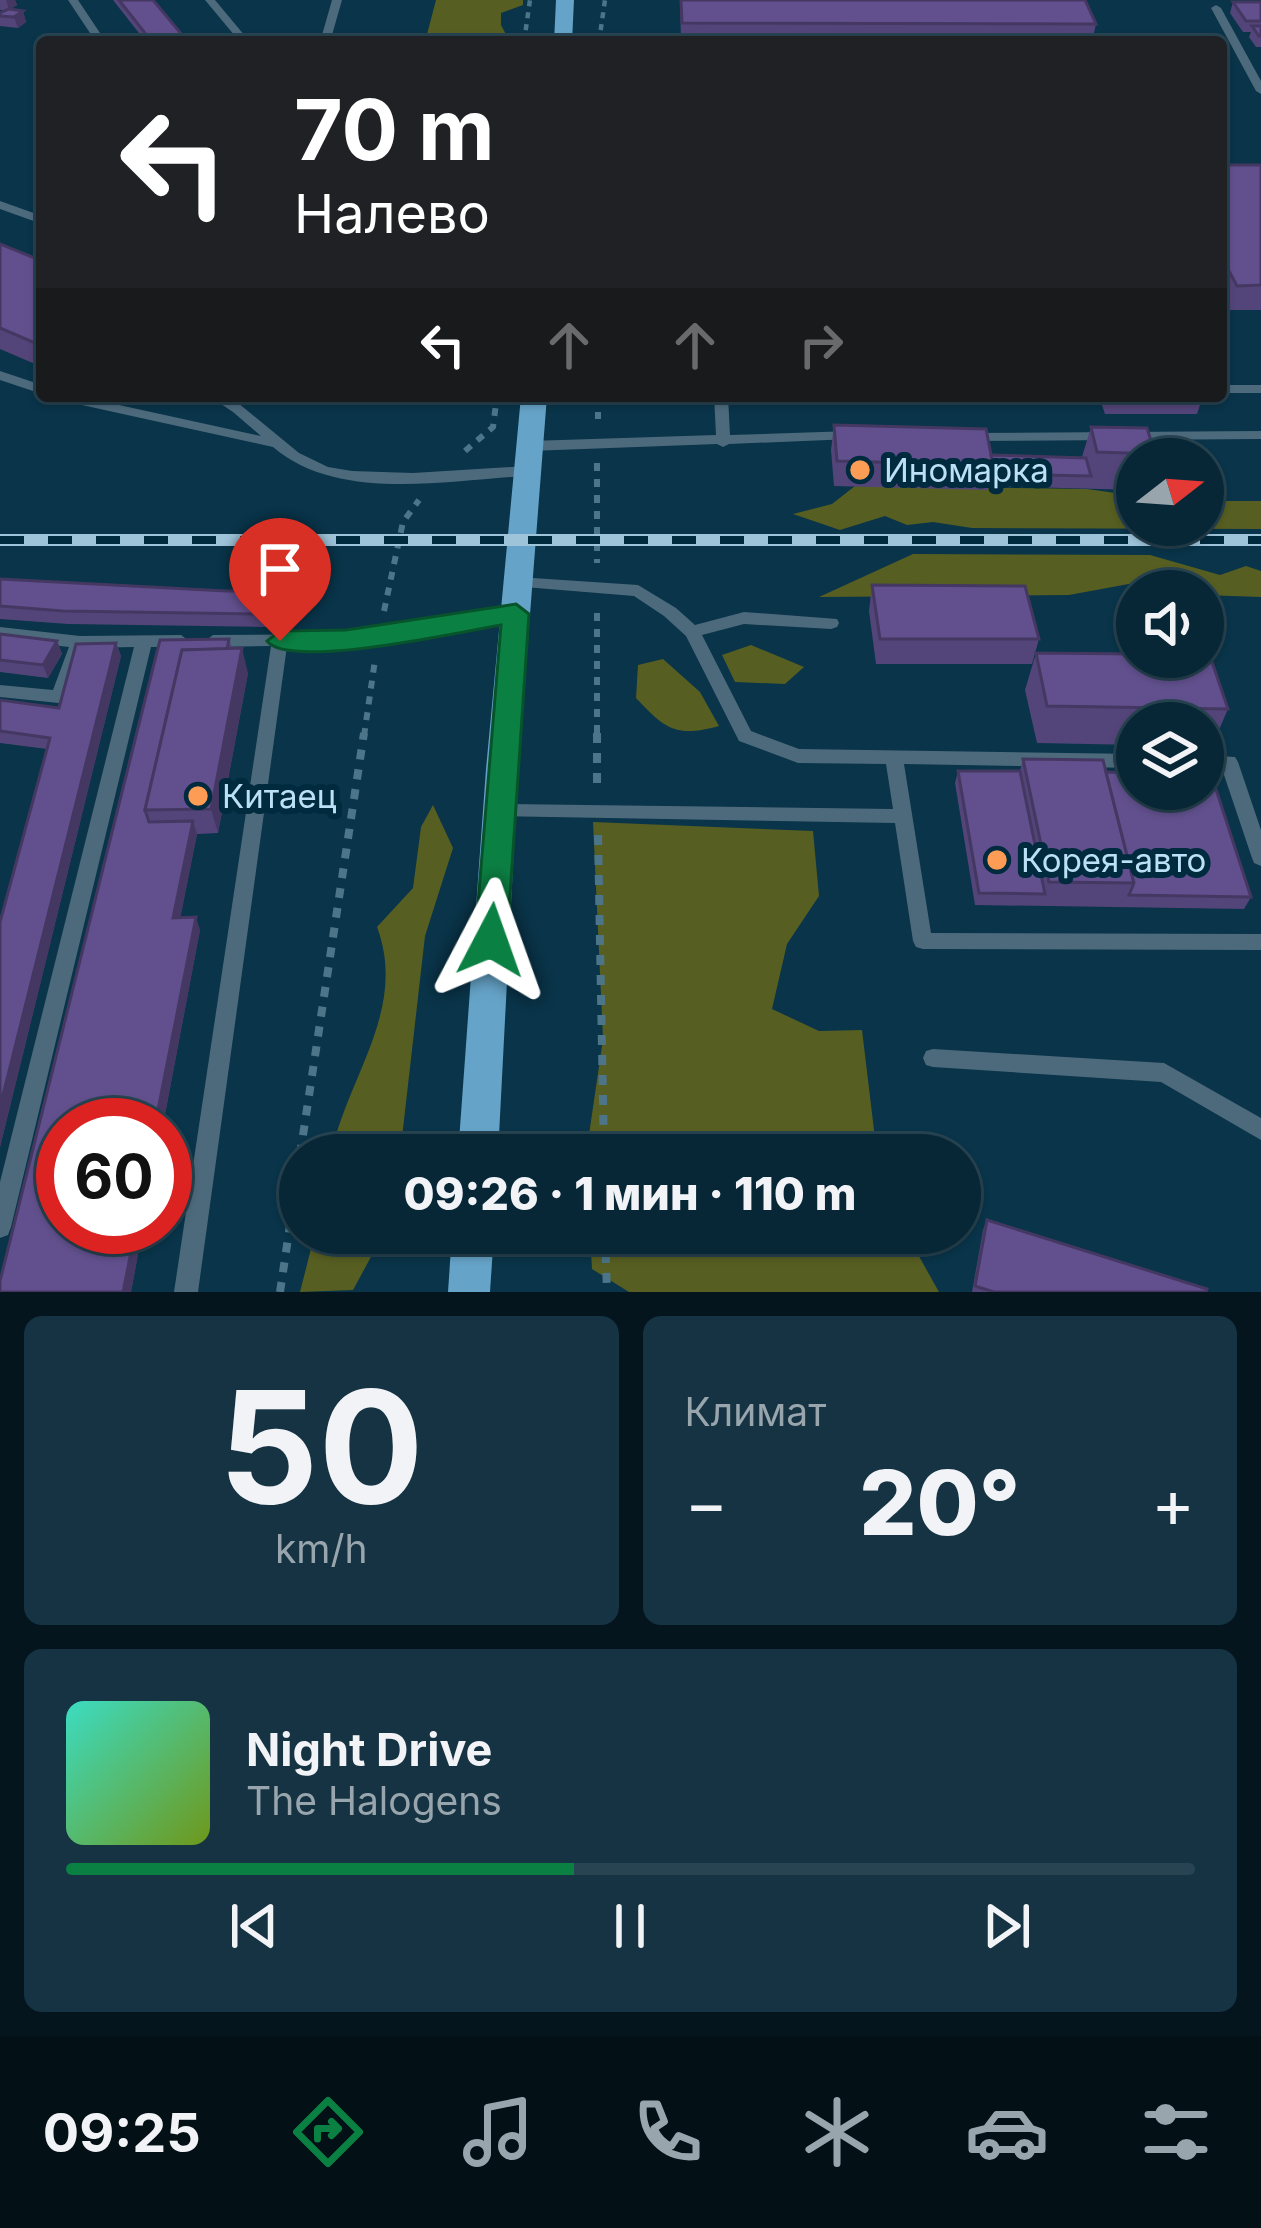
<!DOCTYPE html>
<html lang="ru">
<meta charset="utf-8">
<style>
:root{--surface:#072737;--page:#153342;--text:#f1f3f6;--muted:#98a5ad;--line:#284452;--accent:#0b8043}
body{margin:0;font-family:Inter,sans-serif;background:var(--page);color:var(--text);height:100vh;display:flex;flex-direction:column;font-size:45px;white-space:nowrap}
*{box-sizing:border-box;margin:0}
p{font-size:39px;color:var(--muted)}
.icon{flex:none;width:66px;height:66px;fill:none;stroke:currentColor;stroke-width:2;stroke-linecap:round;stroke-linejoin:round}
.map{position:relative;height:1292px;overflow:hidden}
.drawer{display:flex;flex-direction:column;gap:24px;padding:24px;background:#04151e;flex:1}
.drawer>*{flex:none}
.banner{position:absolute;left:36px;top:36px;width:1191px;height:366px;border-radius:12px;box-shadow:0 3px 9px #0004,0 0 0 3px var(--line);background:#202124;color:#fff;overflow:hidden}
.needle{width:78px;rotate:73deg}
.controls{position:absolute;left:1116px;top:438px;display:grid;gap:24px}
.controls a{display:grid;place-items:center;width:108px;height:108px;border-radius:50%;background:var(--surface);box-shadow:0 3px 9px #0004,0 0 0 3px var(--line);font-size:60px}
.speed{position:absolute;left:36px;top:1098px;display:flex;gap:24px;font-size:60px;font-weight:700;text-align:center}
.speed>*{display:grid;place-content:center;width:156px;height:156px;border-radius:50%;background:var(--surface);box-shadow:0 3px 9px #0004,0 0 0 3px var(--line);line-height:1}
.speed .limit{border:18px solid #d22;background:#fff;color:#111}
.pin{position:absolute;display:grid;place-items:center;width:102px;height:102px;color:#fff;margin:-123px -51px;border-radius:50% 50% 50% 0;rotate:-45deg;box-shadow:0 0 12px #0007}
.pin .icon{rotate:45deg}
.me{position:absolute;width:132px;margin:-66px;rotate:4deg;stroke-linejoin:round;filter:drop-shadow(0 0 9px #0008)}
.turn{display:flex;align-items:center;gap:42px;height:252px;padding:0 60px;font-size:54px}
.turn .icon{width:156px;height:156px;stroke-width:2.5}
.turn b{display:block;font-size:84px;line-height:102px}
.lanes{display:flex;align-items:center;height:114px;padding:0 60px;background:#0003;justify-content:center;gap:60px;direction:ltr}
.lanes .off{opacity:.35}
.big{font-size:90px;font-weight:800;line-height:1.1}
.drawer .card{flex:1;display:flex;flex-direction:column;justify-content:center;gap:18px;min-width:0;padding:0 42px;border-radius:18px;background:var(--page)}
.drawer .dial{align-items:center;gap:0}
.dial b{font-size:156px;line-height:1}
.song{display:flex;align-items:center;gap:36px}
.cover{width:144px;height:144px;border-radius:18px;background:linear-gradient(135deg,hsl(170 70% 55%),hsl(80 70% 35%))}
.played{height:12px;border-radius:6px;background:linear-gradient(90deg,var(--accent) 45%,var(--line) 45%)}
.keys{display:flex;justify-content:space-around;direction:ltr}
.heat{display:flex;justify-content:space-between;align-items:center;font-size:66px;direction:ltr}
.drawer .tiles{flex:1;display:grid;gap:24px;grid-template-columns:1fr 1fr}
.card:last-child{grid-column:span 2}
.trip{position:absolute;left:279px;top:1134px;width:702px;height:120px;border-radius:60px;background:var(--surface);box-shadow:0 3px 9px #0004,0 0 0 3px var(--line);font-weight:800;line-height:120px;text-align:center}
.tab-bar{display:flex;height:192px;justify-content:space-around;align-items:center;background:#031016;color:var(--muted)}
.tab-bar .icon{width:84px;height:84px}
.tab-bar .selected{color:var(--accent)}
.tab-bar b{font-size:54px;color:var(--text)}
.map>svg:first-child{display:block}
.green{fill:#575e22}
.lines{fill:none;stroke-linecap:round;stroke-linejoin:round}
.path-far2{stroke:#4c758a;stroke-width:4.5;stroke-dasharray:6 6;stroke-linecap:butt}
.path-far1{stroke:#4c758a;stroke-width:6;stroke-dasharray:8 8;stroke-linecap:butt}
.path{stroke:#4c758a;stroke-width:8;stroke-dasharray:10 10;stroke-linecap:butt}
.service{fill:#4d6a7c;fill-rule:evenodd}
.primary{fill:#65a3c8;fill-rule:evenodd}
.rail-casing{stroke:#9ec4da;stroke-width:12}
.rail{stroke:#002a3e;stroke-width:8;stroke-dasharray:24;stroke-linecap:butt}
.wall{fill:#534579}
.shaded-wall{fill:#443863}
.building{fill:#61508d;stroke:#443863;stroke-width:3}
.route{fill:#0b8043;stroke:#07532c;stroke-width:3}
.poi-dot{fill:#fd9d55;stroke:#002a3e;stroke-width:4.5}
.labels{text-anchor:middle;stroke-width:12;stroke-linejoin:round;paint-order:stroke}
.poi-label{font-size:33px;fill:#bce1f7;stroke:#002a3e;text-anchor:start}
</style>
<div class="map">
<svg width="1261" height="1292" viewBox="0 0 1261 1292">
<rect width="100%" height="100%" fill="#093449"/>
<g class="green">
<path d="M 436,0 L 523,0 L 523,5 L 501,13 L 501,25 L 510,42 L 425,42 Z"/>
<path d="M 855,486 L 1087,489 L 1137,496 L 1137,525 L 1203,525 L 1203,501 L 1261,501 L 1261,529 L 972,528 L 933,522 L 907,525 L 885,516 L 840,530 L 793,514 L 832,504 Z"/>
<path d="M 913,554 L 1150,555 L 1220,575 L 1246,566 L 1261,571 L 1261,597 L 1203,595 L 1203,591 L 1134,583 L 1069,595 L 819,597 Z"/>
<path d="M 751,645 L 804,667 L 785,684 L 735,682 L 722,655 Z"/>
<path d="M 663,659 L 700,692 L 719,726 C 676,738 665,729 636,698 L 638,665 Z"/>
<path d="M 433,805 L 453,848 L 425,936 L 400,1155 L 331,1155 C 347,1077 408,1010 377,927 L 413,888 L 421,827 Z"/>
<path d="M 593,822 L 813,831 L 819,896 L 787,944 L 772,1009 L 819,1031 L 862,1030 L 877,1155 L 586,1155 L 603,1039 Z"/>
<path d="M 315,1233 L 384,1233 L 353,1290 L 300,1292 Z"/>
<path d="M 590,1233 L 906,1233 L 939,1292 L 629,1292 L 592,1269 Z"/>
</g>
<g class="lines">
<g class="path-far2">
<path d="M 524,42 L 530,0"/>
<path d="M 599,42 L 605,0"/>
</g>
<g class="path-far1">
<path d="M 598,396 L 598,419"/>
<path d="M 465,451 L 493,427 L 497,396"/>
<path d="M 597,463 L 597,563"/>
<path d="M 384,611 L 403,522 L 419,500"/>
<path d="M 597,613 L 597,736"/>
<path d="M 364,736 L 375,660"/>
</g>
<g class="path">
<path d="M 597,733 L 597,785"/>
<path d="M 598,835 L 604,1155"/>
<path d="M 300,1155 L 364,733"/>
<path d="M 605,1233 L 607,1292"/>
<path d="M 280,1292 L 300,1158"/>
</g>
<g class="service">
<path d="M 68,0 L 78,0 L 106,42 L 96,42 Z"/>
<path d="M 205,0 L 215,0 L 250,42 L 240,42 Z"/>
<path d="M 332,0 L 342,0 L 330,42 L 320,42 Z"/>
<path d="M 1216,5 L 1221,8 L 1261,81 L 1261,94 L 1256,91 L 1211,8 Z"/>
<path d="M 0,201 L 42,216 L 42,224 L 0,209 Z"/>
<path d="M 0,371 L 42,385 L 42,394 L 0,380 Z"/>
<rect x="1221" y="385" width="40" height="8"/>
<path d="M 52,396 L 78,396 L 261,436 L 233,412 L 209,396 L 232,398 L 299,453 L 328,467 L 352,471 L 413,473 L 527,466 L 534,471 L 527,476 C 448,480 338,503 273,447 L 59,400 Z"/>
<path d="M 714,396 L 728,396 L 730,435 L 852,431 L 859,435 L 852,439 L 729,444 L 723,447 L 717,444 L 530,451 L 523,446 L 530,441 L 716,435 Z"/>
<path d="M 1261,431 L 1261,439 L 968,441 L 961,437 L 968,433 Z"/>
<path d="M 518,577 L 638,585 L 676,608 L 695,625 L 744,612 L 837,619 L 839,623 L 837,627 L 831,629 L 744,624 L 702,635 L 751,731 L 799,749 L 1137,754 L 1137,768 L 904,764 L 931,933 L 1261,934 L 1261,950 L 923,949 L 916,947 L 913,941 L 895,823 L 493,816 L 490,811 L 493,806 L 499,804 L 893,809 L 886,764 L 798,763 L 739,741 L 686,636 L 664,616 L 634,596 L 512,586 L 510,582 L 512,578 Z"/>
<path d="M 516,608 L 524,614 L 522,618 L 346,646 L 287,646 L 198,1292 L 174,1292 L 271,646 L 213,647 L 205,641 L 213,635 L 346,634 Z"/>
<path d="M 0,627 L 80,636 L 181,635 L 189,641 L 181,647 L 151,647 L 11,1227 L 8,1235 L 0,1238 L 0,1182 L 134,647 L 85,648 L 65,701 L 59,703 L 0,697 L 0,685 L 53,690 L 69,647 L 0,639 Z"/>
<path d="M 1203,755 L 1235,757 L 1238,762 L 1261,830 L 1261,866 L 1254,863 L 1252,858 L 1222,769 L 1203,769 Z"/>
<path d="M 933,1049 L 1164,1063 L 1261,1118 L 1261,1140 L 1161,1082 L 933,1067 L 926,1065 L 923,1058 L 926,1051 Z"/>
</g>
<g class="primary">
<path d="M 556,0 L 574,0 L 572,42 L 554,42 Z"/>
<path d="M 521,396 L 547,396 L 518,769 L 498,1155 L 458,1155 L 486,769 Z"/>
<path d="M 452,1233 L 494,1233 L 490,1292 L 448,1292 Z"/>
</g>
<g class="rail-casing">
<path id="rail" d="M 0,540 L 1261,540"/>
</g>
<use href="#rail" class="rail"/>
</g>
<g class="wall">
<path d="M 0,0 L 15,0 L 17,5 L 10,9 L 23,11 L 26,22 L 18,28 L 0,26 L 0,13 L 6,10 L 0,10 Z"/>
<path d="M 113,0 L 153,0 L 188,42 L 146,42 Z"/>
<path d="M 680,0 L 1085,0 L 1096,24 L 1092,42 L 681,42 Z"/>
<path d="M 1233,2 L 1261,2 L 1261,47 L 1256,47 L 1249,37 L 1251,32 L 1243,32 L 1230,13 Z"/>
<path d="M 1221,165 L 1261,165 L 1261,310 L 1229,310 L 1221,295 Z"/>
<path d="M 0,244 L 42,261 L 42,367 L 0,349 Z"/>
<path d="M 1099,396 L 1203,396 L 1197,414 L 1105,414 Z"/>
<path d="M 834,425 L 991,455 L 1082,457 L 1091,427 L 1155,454 L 1153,459 L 1137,459 L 1137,490 L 988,486 L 987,490 L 834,486 L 831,450 Z"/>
<path d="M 0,579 L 226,591 L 239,591 L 272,581 L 274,593 L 266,627 L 68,624 L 0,619 Z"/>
<path d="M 872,585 L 1039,639 L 1032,664 L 876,664 L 869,611 Z"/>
<path d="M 0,634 L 57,641 L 62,654 L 48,678 L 0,672 Z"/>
<path d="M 229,639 L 232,648 L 248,673 L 218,833 L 197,834 L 180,918 L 200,930 L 163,1125 L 63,1125 L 143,1227 L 131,1292 L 0,1292 L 160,640 Z"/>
<path d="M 116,643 L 121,656 L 0,1147 L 0,922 L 47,749 L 0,743 L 0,700 L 59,708 Z"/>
<path d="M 1036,653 L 1228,709 L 1212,746 L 1203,746 L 1203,723 L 1137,723 L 1137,745 L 1037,743 L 1025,690 Z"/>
<path d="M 1023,759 L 1106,772 L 1251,897 L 1244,909 L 975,905 L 955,783 L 958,771 L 1020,771 Z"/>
<path d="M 987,1220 L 1206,1292 L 972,1292 L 983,1230 Z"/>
</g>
<g class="shaded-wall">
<path d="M 6,0 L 15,0 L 17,5 L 9,10 Z"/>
<path d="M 23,11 L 26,22 L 18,28 L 14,17 Z"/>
<path d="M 272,581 L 274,593 L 266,627 L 263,614 Z"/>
<path d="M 57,641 L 62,654 L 48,678 L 43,665 Z"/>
<path d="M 116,643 L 121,656 L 0,1147 L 0,1107 Z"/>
<path d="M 242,648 L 248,673 L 218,833 L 211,809 Z"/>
<path d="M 193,821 L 197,834 L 178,930 L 173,918 Z"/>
<path d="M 196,917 L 200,930 L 163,1125 L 155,1125 Z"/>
<path d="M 136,1227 L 143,1227 L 131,1292 L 123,1292 Z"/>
</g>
<g class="building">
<path d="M 119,0 L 153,0 L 188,42 L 152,42 Z"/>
<path d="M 681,0 L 1085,0 L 1096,24 L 682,23 Z"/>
<path d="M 1233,2 L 1261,2 L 1261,21 L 1246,21 Z"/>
<path d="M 9,9 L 23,11 L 14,17 L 0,16 L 0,13 Z"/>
<path d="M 1252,26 L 1261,26 L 1261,36 L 1259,36 Z"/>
<path d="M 1221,165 L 1261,165 L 1261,285 L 1237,286 L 1221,256 Z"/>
<path d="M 0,244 L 42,261 L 42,346 L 0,328 Z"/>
<path d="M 834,425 L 986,429 L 993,465 L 837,461 Z"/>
<path d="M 1091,427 L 1147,428 L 1155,454 L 1097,452 Z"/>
<path d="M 991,455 L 1086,458 L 1091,476 L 991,474 L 993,465 Z"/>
<path d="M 0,579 L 226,591 L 239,591 L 242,580 L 272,581 L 263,614 L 63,611 L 0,606 Z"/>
<path d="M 872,585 L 1025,586 L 1039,639 L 880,639 Z"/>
<path d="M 0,634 L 57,641 L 43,665 L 0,660 Z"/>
<path d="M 229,639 L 227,649 L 182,650 L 145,810 L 149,822 L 193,821 L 173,918 L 196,917 L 155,1125 L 63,1125 L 63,1227 L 136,1227 L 123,1292 L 0,1292 L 0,1281 L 160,640 Z"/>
<path d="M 116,643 L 0,1107 L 0,922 L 50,738 L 0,731 L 0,700 L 59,708 L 76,644 Z"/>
<path d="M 242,648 L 211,809 L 145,810 L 182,650 Z"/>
<path d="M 1036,653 L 1137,654 L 1137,657 L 1210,656 L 1228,709 L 1047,706 Z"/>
<path d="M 1023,759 L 1103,760 L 1134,883 L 1049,882 Z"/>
<path d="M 958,771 L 1020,771 L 1045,894 L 979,893 Z"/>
<path d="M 1106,772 L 1137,773 L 1137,789 L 1203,789 L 1203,774 L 1211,774 L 1251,897 L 1129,895 L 1134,883 Z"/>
<path d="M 987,1220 L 1207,1289 L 1206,1292 L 994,1292 L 975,1286 Z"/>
</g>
<path class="route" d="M 516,604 L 529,614 L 507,940 L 503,950 L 491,954 L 480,950 L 475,940 L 501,625 C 462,632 289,670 267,641 L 280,631 L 346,630 Z"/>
<g class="poi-dot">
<circle cx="860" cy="470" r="12"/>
<circle cx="198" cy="796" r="12"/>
<circle cx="997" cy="860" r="12"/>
</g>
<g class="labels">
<g class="poi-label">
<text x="884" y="482">Иномарка</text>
<text x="222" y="808">Китаец</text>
<text x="1021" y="872">Корея-авто</text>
</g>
</g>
</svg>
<div class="controls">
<a><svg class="needle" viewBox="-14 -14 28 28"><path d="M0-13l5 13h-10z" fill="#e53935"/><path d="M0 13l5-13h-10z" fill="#98a5ad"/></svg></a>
<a><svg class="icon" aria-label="sound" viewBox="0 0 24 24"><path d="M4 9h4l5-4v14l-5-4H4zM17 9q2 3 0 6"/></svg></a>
<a><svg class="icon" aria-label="layers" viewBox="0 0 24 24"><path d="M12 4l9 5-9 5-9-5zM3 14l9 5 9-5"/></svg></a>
</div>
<div class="speed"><div class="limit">60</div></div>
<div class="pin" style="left:280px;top:641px;background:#d93025"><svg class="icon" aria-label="arrive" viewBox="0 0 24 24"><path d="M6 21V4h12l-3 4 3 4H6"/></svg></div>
<svg class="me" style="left:491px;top:940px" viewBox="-20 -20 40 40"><path d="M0-17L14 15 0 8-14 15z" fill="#0b8043" stroke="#fff" stroke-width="4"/></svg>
<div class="trip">09:26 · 1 мин · 110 m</div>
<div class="banner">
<div class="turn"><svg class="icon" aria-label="left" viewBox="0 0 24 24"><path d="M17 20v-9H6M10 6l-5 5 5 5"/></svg><div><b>70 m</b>Налево</div></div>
<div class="lanes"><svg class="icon" aria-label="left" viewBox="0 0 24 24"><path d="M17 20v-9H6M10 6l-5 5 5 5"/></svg><svg class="icon off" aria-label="ahead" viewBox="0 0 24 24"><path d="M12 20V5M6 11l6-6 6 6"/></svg><svg class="icon off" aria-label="ahead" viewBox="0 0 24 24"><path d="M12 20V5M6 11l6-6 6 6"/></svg><svg class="icon off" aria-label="right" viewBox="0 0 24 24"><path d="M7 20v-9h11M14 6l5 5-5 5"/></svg></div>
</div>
</div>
<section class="drawer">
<div class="tiles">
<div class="card dial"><b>50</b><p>km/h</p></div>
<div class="card"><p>Климат</p>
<div class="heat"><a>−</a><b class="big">20°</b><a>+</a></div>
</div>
<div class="card">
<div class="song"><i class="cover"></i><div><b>Night Drive</b><p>The Halogens</p></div></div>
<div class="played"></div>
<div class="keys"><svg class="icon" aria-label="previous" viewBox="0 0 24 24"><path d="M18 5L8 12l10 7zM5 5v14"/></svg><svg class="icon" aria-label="pause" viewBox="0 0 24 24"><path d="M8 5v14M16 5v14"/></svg><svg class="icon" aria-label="next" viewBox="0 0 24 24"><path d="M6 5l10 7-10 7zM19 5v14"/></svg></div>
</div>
</div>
</section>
<nav class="tab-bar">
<b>09:25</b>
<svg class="icon selected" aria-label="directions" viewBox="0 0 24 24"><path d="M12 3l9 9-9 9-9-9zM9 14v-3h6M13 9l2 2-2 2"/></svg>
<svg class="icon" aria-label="music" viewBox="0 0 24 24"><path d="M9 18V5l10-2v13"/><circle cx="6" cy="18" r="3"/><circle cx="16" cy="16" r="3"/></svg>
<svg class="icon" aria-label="phone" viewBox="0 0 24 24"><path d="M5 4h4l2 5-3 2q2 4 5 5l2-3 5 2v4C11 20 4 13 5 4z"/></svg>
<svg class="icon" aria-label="climate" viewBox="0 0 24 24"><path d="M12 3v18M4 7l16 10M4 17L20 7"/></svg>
<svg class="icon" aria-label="car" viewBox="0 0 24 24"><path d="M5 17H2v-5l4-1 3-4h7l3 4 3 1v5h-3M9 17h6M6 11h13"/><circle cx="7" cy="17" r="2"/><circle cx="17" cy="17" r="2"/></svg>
<svg class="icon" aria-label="filters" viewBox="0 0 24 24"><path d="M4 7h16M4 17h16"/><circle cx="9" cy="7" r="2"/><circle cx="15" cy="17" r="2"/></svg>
</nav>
